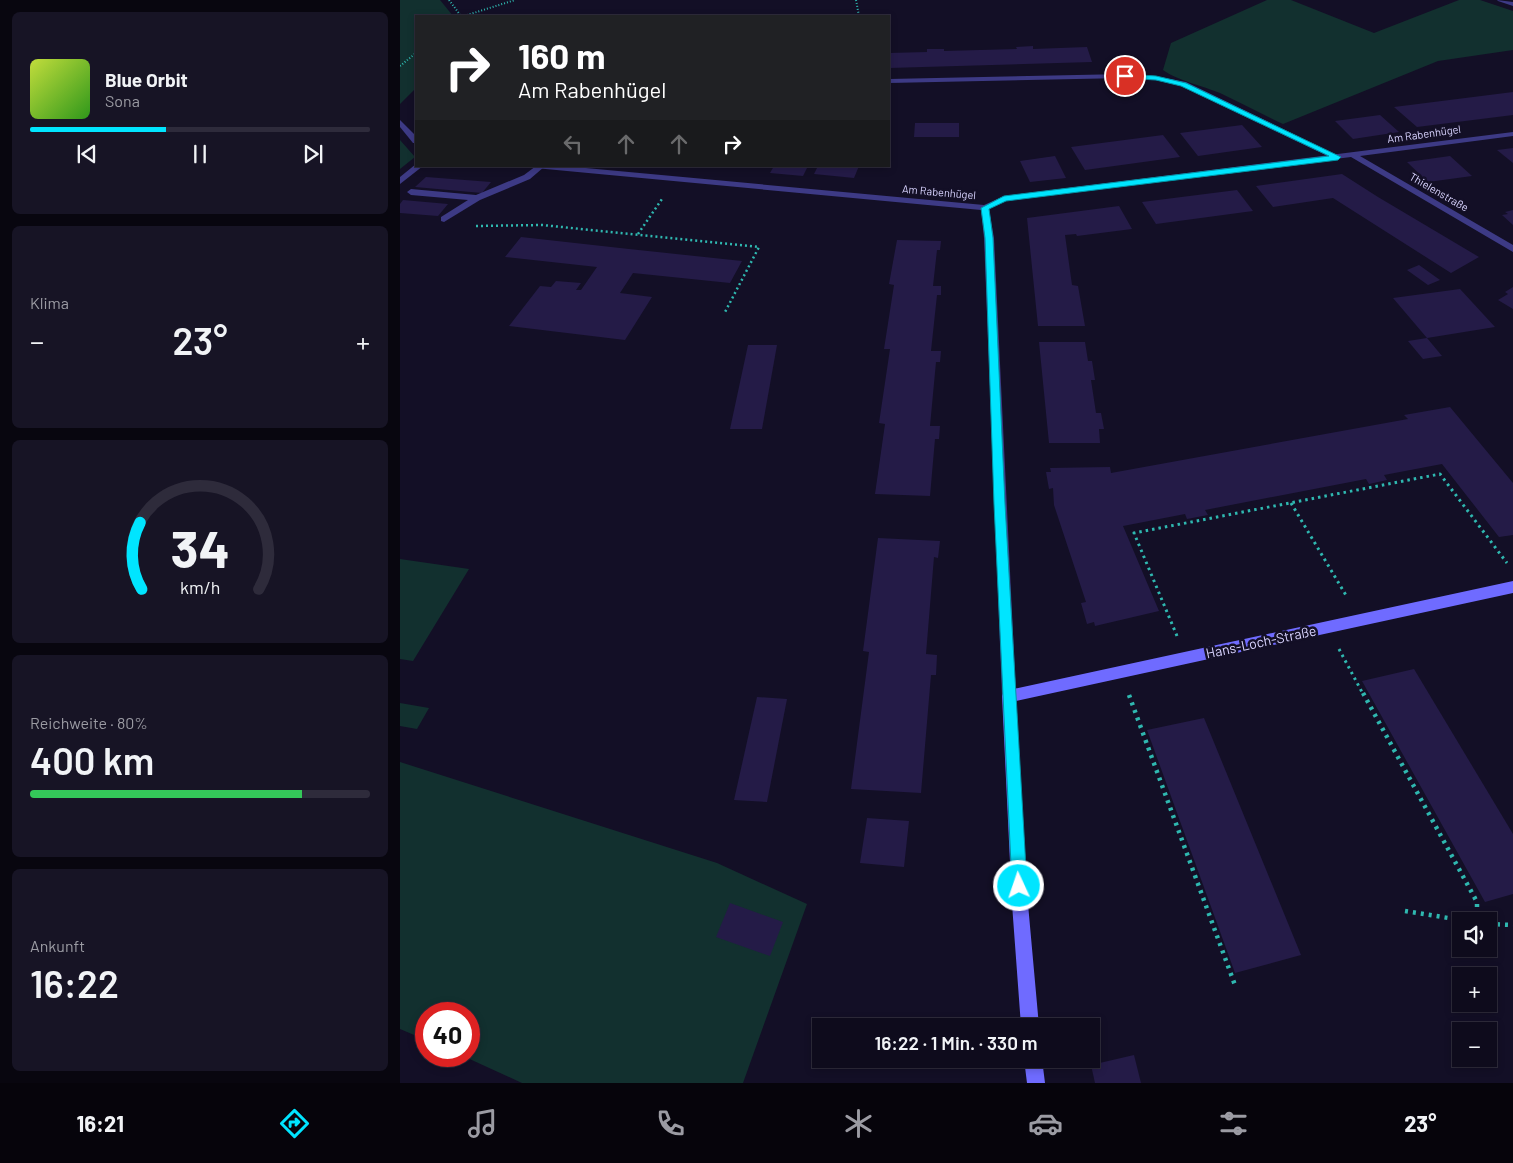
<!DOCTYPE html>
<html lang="de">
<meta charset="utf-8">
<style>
:root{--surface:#0e0b1c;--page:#171425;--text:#f1f3f6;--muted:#9b9ba3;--line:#2e2b3b;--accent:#00e5ff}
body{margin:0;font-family:Barlow,sans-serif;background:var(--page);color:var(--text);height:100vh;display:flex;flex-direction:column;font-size:19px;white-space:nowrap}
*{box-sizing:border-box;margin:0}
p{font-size:16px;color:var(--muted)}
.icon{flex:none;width:28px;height:28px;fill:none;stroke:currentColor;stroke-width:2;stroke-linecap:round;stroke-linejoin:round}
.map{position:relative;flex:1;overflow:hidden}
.details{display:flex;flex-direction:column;gap:12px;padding:12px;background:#08060f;width:400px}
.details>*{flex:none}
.guide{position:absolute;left:15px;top:15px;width:475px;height:152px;border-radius:0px;box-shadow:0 2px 8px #0003,0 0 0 1px var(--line);background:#202124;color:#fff;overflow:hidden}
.controls{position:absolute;left:1052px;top:912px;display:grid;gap:10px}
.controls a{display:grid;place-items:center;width:45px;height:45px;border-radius:0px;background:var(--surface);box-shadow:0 2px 8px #0003,0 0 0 1px var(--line);font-size:25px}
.speed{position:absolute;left:15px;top:1002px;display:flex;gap:10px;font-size:25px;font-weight:700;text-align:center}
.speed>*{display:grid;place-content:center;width:65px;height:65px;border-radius:50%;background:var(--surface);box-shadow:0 2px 8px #0003,0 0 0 1px var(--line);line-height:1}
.speed .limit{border:8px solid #d22;background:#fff;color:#111}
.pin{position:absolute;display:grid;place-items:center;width:42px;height:42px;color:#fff;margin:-21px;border:2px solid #fff;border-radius:50%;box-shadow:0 1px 5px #0007}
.me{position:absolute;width:55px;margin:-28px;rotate:357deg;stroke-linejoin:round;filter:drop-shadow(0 0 4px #0008)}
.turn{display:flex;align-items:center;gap:18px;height:105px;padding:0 20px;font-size:22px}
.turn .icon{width:65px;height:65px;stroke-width:2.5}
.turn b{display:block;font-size:35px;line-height:42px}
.lanes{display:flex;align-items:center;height:48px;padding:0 20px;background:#0003;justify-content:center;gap:25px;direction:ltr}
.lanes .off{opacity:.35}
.big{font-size:38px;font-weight:600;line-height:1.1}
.details .card{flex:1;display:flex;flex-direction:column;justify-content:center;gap:8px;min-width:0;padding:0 18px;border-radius:8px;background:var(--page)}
.details .dial{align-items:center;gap:0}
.dial svg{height:130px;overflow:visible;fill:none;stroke:var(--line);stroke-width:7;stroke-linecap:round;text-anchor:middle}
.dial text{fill:var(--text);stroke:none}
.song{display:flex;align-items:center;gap:15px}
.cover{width:60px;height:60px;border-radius:8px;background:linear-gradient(135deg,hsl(70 70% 55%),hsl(110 70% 35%))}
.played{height:5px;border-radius:2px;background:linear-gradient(90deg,var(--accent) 40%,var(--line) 40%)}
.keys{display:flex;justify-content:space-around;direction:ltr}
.heat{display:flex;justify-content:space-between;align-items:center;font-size:28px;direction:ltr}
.charge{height:8px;border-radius:4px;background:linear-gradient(90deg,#34c759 80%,var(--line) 0)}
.trip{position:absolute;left:412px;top:1018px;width:288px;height:50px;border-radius:0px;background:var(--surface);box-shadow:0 2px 8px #0003,0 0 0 1px var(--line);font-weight:600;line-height:50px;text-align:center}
.dock{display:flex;height:80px;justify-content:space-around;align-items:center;background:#06040b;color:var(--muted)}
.dock .icon{width:35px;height:35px}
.dock .active{color:var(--accent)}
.dock b{font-size:22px;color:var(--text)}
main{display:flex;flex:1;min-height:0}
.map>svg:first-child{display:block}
.green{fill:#12302f}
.building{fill:#241b47}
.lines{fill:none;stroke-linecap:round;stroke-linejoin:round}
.path-far3{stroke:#2fb8b0;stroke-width:2;stroke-dasharray:1 2;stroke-linecap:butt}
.path-far2{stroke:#2fb8b0;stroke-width:2.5;stroke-dasharray:2 3;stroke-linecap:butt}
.path-far1{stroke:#2fb8b0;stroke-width:3;stroke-dasharray:2.5 4;stroke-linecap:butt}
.path{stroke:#2fb8b0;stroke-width:4.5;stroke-dasharray:3 5;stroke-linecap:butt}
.lane{fill:#3d3a85;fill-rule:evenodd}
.street{fill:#3d3a85;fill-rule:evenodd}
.secondary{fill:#6f6bff;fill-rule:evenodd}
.route{fill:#00e5ff;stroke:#0095a6}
.labels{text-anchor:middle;stroke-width:5;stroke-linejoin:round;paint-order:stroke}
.far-street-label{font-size:11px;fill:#d9d4ff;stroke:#130f26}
.street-label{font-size:14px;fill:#d9d4ff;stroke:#130f26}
</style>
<main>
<section class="details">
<div class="card">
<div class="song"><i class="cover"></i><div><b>Blue Orbit</b><p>Sona</p></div></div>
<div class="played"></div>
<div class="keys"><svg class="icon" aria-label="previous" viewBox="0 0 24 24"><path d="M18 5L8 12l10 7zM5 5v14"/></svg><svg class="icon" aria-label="pause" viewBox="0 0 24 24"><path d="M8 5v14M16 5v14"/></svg><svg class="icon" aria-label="next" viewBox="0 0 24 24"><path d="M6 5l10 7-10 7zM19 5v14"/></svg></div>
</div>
<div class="card"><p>Klima</p>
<div class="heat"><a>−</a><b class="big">23°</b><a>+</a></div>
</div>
<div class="card dial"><svg viewBox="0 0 100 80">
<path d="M14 69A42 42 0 1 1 86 69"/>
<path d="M14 69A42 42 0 0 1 13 28" stroke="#00e5ff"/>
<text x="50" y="56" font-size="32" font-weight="700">34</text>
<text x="50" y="72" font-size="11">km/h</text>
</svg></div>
<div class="card"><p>Reichweite · 80%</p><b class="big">400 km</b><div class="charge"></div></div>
<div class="card"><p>Ankunft</p><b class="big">16:22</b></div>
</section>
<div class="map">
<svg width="1113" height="1083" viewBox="0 0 1113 1083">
<rect width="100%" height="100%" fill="#130f26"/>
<g class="green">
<path d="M 0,0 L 40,0 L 53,16 L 16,16 L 16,88 L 0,104 Z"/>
<path d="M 867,0 L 891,0 L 974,33 L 1059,0 L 1080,0 L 1113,11 L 1113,50 L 1038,61 L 883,124 C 862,114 841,103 820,93 C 803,86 776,80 763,70 L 771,43 Z"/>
<path d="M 0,140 L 15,157 L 0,169 Z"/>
<path d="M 0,559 L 69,569 L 13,661 L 0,659 Z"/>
<path d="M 0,703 L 29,708 L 17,729 L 0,726 Z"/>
<path d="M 0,762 L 317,863 L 407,904 L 343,1083 L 122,1083 L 63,1056 L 69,1056 L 69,1014 L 26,1014 L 26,1040 L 0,1029 Z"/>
</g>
<g class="building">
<path d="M 633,46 L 633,49 L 687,47 L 692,62 L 489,68 L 489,53 L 527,52 L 527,49 L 544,49 L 544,51 L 617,49 L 616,47 Z"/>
<path d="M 1113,92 L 1113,115 L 1017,127 L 994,107 Z"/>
<path d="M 980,115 L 999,132 L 953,139 L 935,121 Z"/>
<path d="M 515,123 L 559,123 L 559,137 L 514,137 Z"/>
<path d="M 842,125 L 862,147 L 798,156 L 780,133 Z"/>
<path d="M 763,135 L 780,157 L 685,170 L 671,147 Z"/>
<path d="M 1113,148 L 1113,163 L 1097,150 Z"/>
<path d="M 655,156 L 666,178 L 630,182 L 620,161 Z"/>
<path d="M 1050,156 L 1072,176 L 1028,182 L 1007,162 Z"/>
<path d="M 374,166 L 408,166 L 403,176 L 370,173 Z"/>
<path d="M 418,166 L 459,166 L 454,178 L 414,174 Z"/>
<path d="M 942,174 L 978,197 L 1079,257 L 1051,273 L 933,198 L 873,207 L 856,186 Z"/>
<path d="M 26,177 L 91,182 L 82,193 L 15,187 Z"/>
<path d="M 837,190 L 853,211 L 756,224 L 742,202 Z"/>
<path d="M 3,200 L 48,204 L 38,216 L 0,213 L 0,204 Z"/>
<path d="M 719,206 L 732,229 L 677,236 L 676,234 L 665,235 L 672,285 L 678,286 L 685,326 L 638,326 L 627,218 Z"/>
<path d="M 1113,210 L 1113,225 L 1102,215 L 1108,214 L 1105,212 Z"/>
<path d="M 121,237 L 229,249 L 342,261 L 330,283 L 233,273 L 220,293 L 252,297 L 225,340 L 109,326 L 140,286 L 151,287 L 156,281 L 181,283 L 176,290 L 181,290 L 197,267 L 105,257 Z"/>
<path d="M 497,240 L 541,241 L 540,250 L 537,250 L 533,286 L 541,286 L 541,295 L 537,295 L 531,351 L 541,351 L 540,362 L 536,362 L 530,426 L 540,426 L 539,439 L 535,439 L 530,496 L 475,494 L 485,424 L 479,423 L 490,349 L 484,349 L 494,285 L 489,284 Z"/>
<path d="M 1019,265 L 1040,280 L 1028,285 L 1007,270 Z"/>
<path d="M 1113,287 L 1113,309 L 1098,300 L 1108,294 L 1105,292 Z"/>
<path d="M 1060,289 L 1095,327 L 1027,338 L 993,298 Z"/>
<path d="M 1027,338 L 1042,356 L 1023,359 L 1008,341 Z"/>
<path d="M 639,342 L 685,342 L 688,361 L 692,361 L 695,380 L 691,380 L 696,413 L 701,413 L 704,429 L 699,429 L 700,443 L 649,443 Z"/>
<path d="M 348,345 L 377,345 L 362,429 L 330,429 Z"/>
<path d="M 1050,407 L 1113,483 L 1113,535 L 1099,537 L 1042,464 L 984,475 L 987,480 L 969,484 L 966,479 L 805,510 L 808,515 L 787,519 L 785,514 L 723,526 L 759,611 L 695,626 L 694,622 L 687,624 L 681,603 L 686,602 L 654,505 L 653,488 L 649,489 L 646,472 L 651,472 L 650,468 L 710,467 L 711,473 L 1008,419 L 1004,415 Z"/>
<path d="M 478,538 L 540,541 L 538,558 L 534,557 L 526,654 L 537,655 L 536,675 L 531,675 L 521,793 L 451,789 L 469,652 L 463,651 Z"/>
<path d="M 1014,669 L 1113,834 L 1113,894 L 1085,902 L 962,681 Z"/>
<path d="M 357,697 L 387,699 L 367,802 L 334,800 Z"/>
<path d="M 804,718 L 901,955 L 835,973 L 747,730 Z"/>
<path d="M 467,818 L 509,821 L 504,867 L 460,863 Z"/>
<path d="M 330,903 L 383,922 L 370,956 L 316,937 Z"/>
<path d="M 734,1055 L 741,1083 L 695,1083 L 691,1065 Z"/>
</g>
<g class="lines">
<g class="path-far3">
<path d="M 49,0 L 61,16"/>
<path d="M 456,0 L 459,16"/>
<path d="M 64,16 L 115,0"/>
<path d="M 0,66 L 16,53"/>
</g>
<g class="path-far2">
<path d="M 76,226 L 142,225 L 359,247 L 324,314"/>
<path d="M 238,234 L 262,199"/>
</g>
<g class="path-far1">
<path d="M 891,503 L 947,597"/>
<path d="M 777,636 L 734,533 L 1040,474 L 1107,563"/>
<path d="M 939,649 L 963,694"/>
</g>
<g class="path">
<path d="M 963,693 L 1077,902 L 1077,921"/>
<path d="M 729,695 L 836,988"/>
<path d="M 1005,911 L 1067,921"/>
<path d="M 1089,924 L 1113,925"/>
</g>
<g class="lane">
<path d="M 725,74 L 755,76 L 786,82 L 941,157 L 934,159 L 781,86 L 755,80 L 725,78 L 489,83 L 489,79 Z"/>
<path d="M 16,164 L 16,166 L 23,166 L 0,184 L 0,177 Z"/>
<path d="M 136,166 L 144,167 L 130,179 L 80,200 L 44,222 L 41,221 L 41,217 L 68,200 L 11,195 L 7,192 L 11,189 L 76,195 L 124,175 Z"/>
</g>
<g class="street">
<path d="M 1097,0 L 1113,2 L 1113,6 L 1098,1 Z"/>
<path d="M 0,120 L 16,136 L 16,143 L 13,143 L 0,127 Z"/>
<path d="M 1113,132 L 1113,136 L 960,156 L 1113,245 L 1113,252 L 951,157 L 606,201 L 589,209 L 594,238 L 616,696 L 614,701 L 609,703 L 604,701 L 602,696 L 584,238 L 581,210 L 135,168 L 131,166 L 164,166 L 584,205 L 604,196 Z"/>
</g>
<g class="secondary">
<path d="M 1113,581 L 1113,593 L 616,701 L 628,904 L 639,1026 L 621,1026 L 612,904 L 602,696 L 604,691 Z"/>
<path d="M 624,1059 L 642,1059 L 645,1083 L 627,1083 Z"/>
</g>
</g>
<path class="route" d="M 725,74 L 756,76 L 786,83 L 941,157 L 938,160 L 606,201 L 589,209 L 593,238 L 605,504 L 627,886 L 625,891 L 619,893 L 614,891 L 612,886 L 594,504 L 585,238 L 581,208 L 604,196 L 929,156 L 781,86 L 756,80 L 723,78 L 722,76 Z"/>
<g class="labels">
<g class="far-street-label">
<text transform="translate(1024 134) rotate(-8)" y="4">Am Rabenhügel</text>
<text transform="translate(539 192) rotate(5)" y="4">Am Rabenhügel</text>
<text transform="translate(1039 192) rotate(30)" y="4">Thielenstraße</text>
</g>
<g class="street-label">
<text transform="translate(861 642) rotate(-12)" y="5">Hans-Loch-Straße</text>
</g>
</g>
</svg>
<div class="controls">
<a><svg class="icon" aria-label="sound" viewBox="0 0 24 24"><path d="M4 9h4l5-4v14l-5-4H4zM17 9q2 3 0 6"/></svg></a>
<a>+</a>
<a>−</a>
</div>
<div class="speed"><div class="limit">40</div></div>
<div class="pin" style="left:725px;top:76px;background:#d93025"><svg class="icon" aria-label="arrive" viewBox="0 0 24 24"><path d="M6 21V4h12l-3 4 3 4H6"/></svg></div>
<svg class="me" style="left:619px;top:886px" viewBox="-20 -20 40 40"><circle r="17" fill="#00e5ff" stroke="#fff" stroke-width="3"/><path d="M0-11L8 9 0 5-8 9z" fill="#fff"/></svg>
<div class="trip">16:22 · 1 Min. · 330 m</div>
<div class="guide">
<div class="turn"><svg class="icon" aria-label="right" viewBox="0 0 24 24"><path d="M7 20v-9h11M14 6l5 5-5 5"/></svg><div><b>160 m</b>Am Rabenhügel</div></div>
<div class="lanes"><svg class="icon off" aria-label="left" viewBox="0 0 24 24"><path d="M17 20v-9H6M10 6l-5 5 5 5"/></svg><svg class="icon off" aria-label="ahead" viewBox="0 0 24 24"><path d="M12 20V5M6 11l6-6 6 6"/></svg><svg class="icon off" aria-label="ahead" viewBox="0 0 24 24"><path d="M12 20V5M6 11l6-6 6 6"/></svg><svg class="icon" aria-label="right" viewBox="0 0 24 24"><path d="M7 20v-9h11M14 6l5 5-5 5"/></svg></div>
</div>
</div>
</main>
<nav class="dock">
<b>16:21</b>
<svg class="icon active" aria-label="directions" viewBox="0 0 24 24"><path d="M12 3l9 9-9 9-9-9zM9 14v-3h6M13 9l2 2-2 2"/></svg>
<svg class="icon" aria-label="music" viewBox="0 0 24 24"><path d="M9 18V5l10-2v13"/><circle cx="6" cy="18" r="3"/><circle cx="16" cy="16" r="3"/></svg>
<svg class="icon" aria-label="phone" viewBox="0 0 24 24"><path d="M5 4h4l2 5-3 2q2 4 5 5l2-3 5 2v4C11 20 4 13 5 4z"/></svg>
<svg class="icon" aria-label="climate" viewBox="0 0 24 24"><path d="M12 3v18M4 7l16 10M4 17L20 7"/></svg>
<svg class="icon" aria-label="car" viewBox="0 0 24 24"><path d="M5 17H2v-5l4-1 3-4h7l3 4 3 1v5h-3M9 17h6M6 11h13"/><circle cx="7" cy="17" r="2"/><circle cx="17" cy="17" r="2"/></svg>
<svg class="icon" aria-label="filters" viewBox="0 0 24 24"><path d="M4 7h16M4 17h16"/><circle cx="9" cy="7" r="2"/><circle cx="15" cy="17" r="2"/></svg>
<b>23°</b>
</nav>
